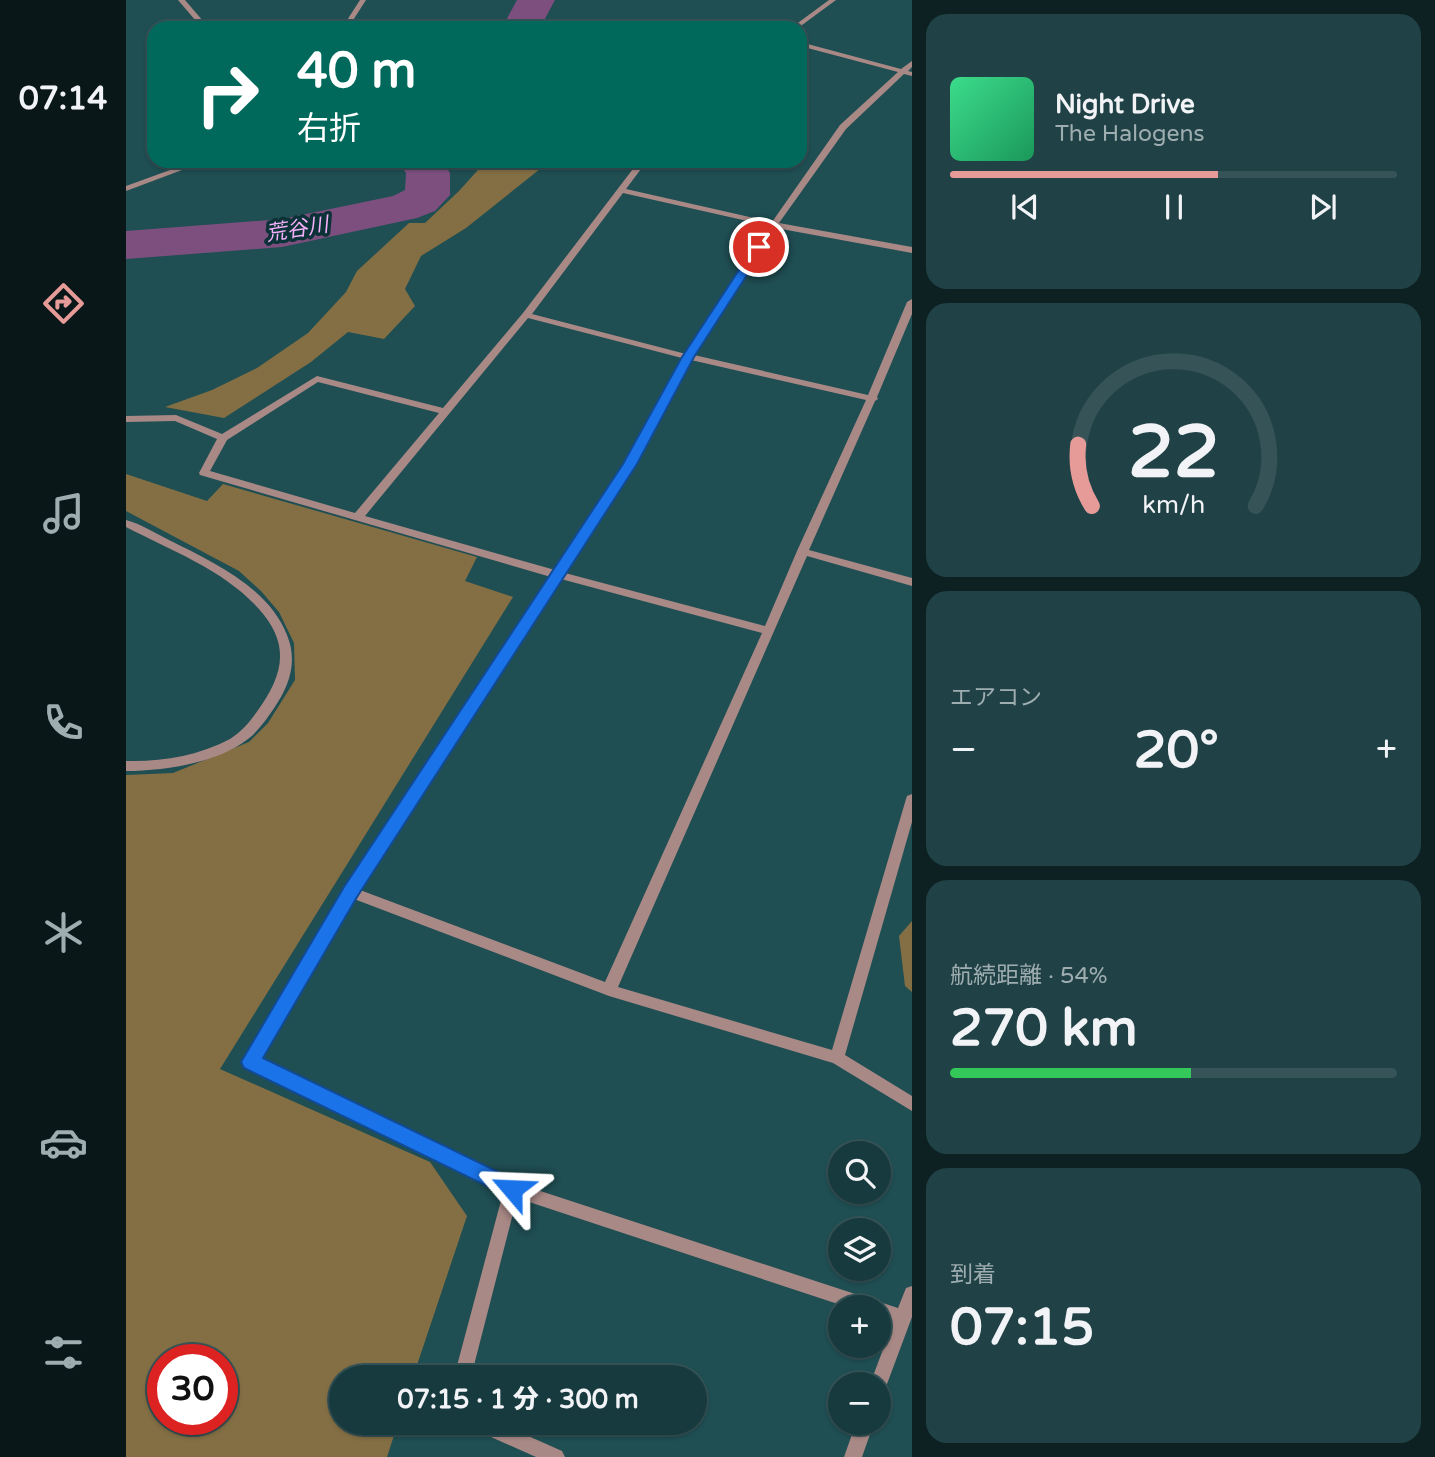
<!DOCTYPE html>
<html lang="ja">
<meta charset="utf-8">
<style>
:root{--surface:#173a3e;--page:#204145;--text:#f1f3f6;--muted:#9eadb0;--line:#365458;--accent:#e69b98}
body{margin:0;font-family:"Varela Round","Noto Sans JP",sans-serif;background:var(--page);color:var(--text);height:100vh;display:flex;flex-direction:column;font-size:26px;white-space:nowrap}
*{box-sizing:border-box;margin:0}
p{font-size:23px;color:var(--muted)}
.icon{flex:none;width:38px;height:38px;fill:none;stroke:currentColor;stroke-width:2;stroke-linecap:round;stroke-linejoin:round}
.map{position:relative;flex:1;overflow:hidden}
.sheet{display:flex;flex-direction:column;gap:14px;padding:14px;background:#0d2022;width:523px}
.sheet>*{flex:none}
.guide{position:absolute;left:21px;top:21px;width:660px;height:147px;border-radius:21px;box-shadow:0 2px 5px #0004,0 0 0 2px var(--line);background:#00695c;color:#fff;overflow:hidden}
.tools{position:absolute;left:702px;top:1141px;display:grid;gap:14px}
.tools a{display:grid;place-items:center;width:63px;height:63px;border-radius:50%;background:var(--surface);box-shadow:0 2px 5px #0004,0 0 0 2px var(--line);font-size:35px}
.speed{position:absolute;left:21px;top:1344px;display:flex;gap:14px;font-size:35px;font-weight:700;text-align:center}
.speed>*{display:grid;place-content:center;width:91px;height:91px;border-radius:50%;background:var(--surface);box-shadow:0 2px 5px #0004,0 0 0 2px var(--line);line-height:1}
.speed .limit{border:10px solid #d22;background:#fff;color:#111}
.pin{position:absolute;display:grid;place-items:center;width:60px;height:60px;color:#fff;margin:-30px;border:4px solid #fff;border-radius:50%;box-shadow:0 2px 7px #0007}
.me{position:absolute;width:77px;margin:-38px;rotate:296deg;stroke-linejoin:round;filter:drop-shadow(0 0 5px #0008)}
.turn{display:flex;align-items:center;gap:24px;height:147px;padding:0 35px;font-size:32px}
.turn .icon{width:91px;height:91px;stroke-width:2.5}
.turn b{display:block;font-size:49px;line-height:60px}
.big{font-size:52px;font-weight:800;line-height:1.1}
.sheet .tile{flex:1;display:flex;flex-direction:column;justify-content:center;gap:10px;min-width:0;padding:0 24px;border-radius:21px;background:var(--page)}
.sheet .dial{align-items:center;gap:0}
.dial svg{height:182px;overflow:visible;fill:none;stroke:var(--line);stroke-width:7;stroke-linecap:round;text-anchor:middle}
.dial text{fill:var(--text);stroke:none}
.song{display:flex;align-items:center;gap:21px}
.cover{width:84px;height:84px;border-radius:10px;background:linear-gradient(135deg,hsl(150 70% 55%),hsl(150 70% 35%))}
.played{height:7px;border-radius:4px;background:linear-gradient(90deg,var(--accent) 60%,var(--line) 60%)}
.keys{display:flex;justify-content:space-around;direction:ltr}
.heat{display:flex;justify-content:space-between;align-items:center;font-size:38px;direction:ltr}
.charge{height:10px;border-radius:5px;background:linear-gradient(90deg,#34c759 54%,var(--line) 0)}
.trip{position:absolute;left:203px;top:1365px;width:378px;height:70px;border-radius:35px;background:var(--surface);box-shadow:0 2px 5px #0004,0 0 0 2px var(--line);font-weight:800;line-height:70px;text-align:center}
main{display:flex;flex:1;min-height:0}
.tab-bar{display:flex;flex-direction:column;width:126px;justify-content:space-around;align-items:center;background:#091719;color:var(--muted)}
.tab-bar .icon{width:49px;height:49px}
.tab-bar .on{color:var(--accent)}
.tab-bar b{font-size:32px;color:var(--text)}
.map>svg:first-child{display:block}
.green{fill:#846f44;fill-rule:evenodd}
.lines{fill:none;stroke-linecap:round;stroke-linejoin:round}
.river{fill:#7c4f7f;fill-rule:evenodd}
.minor{fill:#a98986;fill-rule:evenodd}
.route{fill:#1a73e8;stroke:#114b97;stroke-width:2}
.labels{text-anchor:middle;stroke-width:7;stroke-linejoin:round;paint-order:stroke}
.far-water-label{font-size:21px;font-style:italic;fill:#f4b0f8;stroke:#0b3236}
</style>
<main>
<nav class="tab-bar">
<b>07:14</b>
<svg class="icon on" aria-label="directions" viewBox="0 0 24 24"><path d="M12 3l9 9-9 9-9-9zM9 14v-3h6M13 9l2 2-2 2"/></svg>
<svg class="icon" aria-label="music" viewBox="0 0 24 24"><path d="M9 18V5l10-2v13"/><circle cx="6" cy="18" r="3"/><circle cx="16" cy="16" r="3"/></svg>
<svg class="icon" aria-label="phone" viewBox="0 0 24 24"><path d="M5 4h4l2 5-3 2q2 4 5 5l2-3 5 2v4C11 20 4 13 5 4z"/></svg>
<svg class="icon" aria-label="climate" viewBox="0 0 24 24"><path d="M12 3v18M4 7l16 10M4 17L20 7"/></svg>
<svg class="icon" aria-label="car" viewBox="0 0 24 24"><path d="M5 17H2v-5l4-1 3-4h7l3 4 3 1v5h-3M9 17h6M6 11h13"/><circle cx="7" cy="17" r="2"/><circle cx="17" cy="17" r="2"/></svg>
<svg class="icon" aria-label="filters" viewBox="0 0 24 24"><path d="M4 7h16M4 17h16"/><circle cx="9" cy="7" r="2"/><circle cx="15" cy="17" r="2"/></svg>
</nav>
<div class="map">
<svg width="786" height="1457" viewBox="0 0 786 1457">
<rect width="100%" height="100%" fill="#1f4e53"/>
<g class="green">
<path d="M 360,161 L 424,161 L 340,228 L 295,256 L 279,289 L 289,306 L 258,339 L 222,332 L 185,362 L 98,418 L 39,407 L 86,390 L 131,368 L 182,333 L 220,292 L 231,271 L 283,223 L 299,223 L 333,191 Z"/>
<path d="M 0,474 L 81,501 L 97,484 L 351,557 L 339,581 L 387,597 L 94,1069 L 304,1162 L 341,1216 L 287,1377 L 215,1377 L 215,1423 L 272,1423 L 261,1457 L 0,1457 L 0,775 L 47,773 L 123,742 L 142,723 L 169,680 L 168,643 L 153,612 L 135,591 L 113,571 L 0,511 ZM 37,1360 L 96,1360 L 96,1419 L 37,1419 Z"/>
<path d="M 786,921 L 786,992 L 779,986 L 773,936 Z"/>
</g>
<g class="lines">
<g class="river">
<path d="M 391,0 L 429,0 L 414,28 L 376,28 Z"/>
<path d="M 271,161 L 316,161 L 324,173 L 324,195 L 309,211 L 291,218 L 156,247 L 0,259 L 0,231 L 156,219 L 267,196 L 279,190 L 280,173 Z"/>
</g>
<g class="minor">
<path d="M 52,0 L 59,0 L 83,28 L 76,28 Z"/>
<path d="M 234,0 L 240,0 L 222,28 L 216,28 Z"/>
<path d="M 703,0 L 710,0 L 672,28 L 665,28 Z"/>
<path d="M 674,42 L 775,69 L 786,61 L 786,67 L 782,71 L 786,72 L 786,76 L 778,74 L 720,129 L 653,223 L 786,247 L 786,253 L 650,228 L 568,355 L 742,395 L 781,302 L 786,299 L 786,314 L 751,397 L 752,399 L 749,401 L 683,550 L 786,578 L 786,586 L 681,556 L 492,987 L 706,1050 L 780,799 L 781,796 L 786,794 L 786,822 L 719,1055 L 786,1096 L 786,1111 L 707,1063 L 483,996 L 228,899 L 134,1059 L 390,1183 L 772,1308 L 780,1288 L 786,1286 L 786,1317 L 758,1392 L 752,1394 L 752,1384 L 744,1384 L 767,1323 L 752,1318 L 752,1307 L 721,1307 L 391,1198 L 345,1377 L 328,1377 L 377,1193 L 120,1067 L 118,1062 L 220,888 L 425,577 L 74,475 L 73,473 L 91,439 L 49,421 L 0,422 L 0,416 L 50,415 L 96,434 L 191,376 L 317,408 L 397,313 L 513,161 L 521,161 L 500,189 L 646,222 L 714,125 L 772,72 L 674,46 ZM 497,193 L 643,226 L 560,354 L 406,314 ZM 402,318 L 556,358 L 499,464 L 429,570 L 239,516 ZM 565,360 L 740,400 L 671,551 L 639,626 L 439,573 L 509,464 ZM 192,382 L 313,413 L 229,513 L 84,471 L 101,440 ZM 435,579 L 636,633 L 479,982 L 234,890 Z"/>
<path d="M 69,161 L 80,161 L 0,191 L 0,186 Z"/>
<path d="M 0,520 C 15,524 29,533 43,540 C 87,562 142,587 161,635 C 170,657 166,677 155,697 C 147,710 135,729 122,739 C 92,763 37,771 0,771 L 0,761 C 35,762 72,756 104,739 C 115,732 122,724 130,713 C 157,676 166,645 132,608 C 98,570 44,550 0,527 Z"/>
<path d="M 344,1423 L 373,1423 L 436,1451 L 439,1457 L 410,1457 L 347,1429 Z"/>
<path d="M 730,1423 L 748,1423 L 736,1457 L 718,1457 Z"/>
</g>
</g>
<path class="route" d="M 633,244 L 639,247 L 568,357 L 511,464 L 231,897 L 137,1058 L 393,1182 L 396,1189 L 393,1195 L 386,1198 L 118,1068 L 115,1062 L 218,887 L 497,464 L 556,357 L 628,247 Z"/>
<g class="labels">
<g class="far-water-label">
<text transform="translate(171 229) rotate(-9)" y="7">荒谷川</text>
</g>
</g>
</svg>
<div class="tools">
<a><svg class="icon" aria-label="search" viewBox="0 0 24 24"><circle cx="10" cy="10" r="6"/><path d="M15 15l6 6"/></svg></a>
<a><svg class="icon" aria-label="layers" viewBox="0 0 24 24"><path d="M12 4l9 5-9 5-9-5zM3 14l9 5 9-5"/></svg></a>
<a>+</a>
<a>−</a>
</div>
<div class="speed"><div class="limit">30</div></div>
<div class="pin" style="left:633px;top:247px;background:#d93025"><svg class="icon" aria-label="arrive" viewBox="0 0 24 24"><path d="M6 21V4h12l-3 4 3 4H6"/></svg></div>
<svg class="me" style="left:386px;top:1189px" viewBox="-20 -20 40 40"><path d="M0-17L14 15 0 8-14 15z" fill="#1a73e8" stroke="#fff" stroke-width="4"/></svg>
<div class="trip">07:15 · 1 分 · 300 m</div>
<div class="guide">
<div class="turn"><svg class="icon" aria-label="right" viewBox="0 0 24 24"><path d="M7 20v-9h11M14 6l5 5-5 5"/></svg><div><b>40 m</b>右折</div></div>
</div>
</div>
<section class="sheet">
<div class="tile">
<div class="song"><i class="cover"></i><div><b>Night Drive</b><p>The Halogens</p></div></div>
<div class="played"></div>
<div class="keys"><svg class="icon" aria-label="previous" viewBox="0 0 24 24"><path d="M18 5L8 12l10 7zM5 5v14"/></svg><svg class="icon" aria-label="pause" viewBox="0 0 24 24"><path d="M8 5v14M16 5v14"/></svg><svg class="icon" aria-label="next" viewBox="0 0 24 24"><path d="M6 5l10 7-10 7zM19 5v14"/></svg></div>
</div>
<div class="tile dial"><svg viewBox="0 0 100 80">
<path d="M14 69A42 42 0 1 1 86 69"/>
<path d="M14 69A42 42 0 0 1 8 42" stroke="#e69b98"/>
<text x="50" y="56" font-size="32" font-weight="700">22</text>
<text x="50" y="72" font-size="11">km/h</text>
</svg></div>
<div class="tile"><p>エアコン</p>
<div class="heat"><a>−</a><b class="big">20°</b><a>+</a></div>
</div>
<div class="tile"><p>航続距離 · 54%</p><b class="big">270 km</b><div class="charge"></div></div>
<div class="tile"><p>到着</p><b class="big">07:15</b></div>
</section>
</main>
